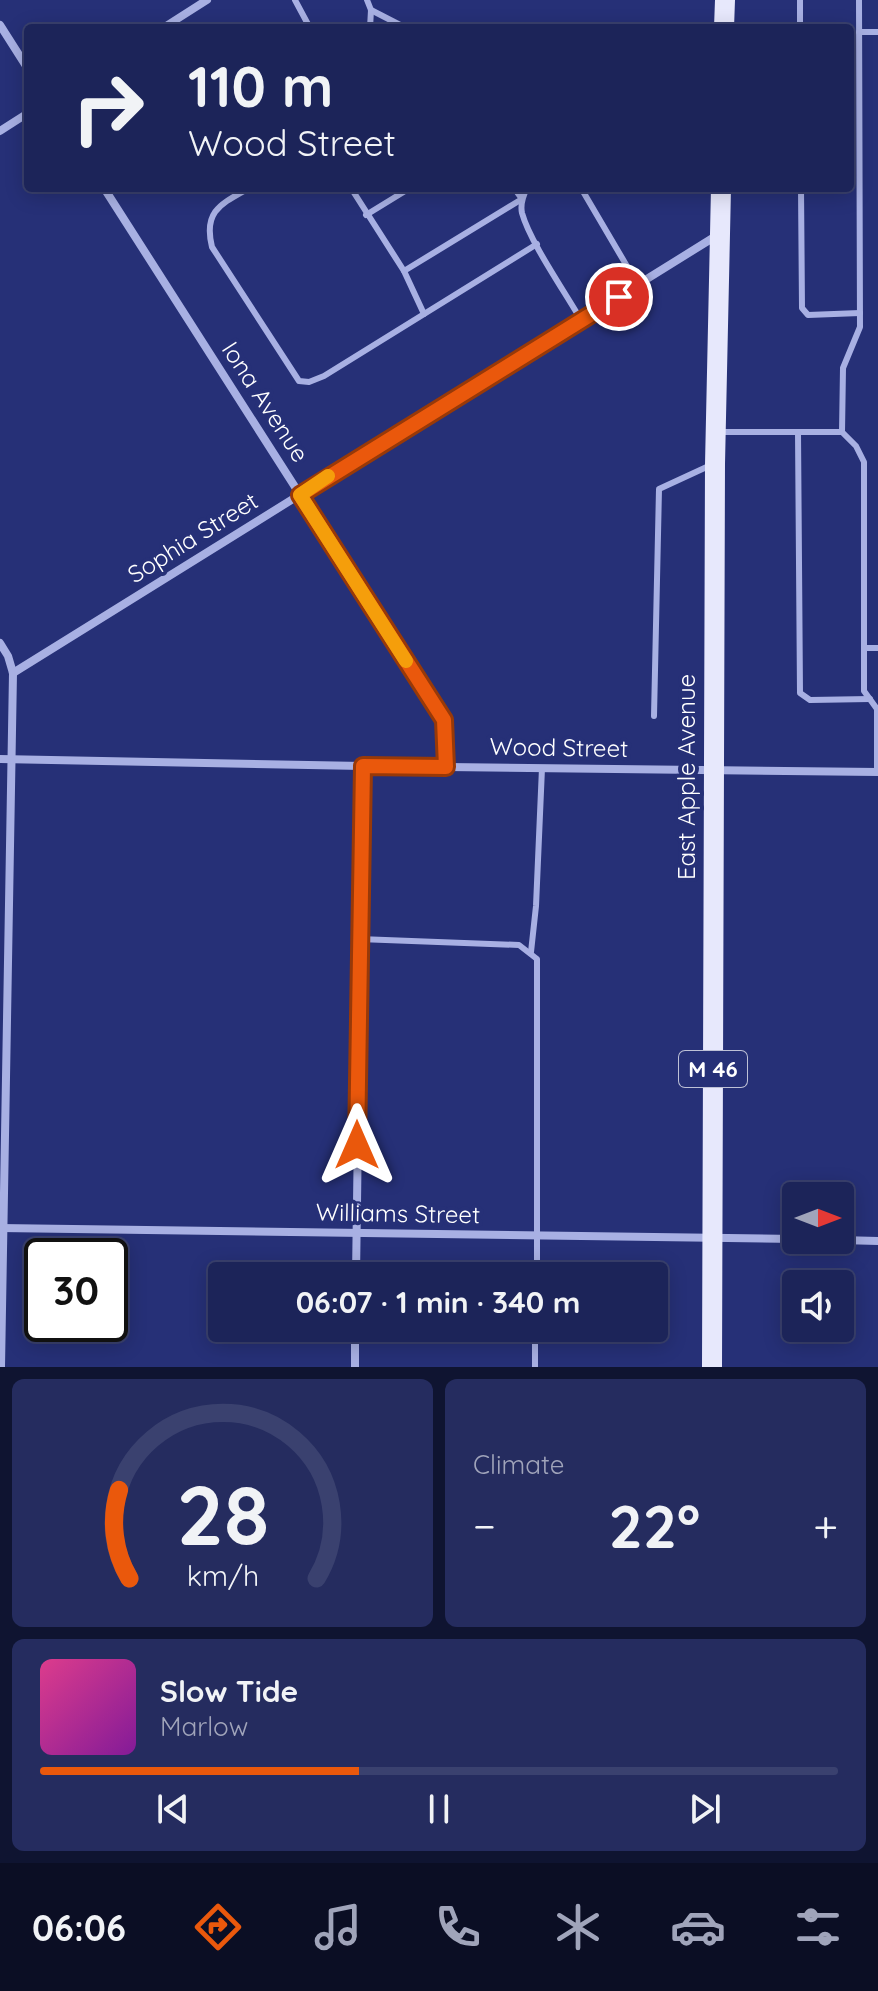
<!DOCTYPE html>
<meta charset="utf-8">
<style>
:root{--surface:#1c2459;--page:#252c5f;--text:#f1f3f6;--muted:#a0a4ba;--line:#3a416f;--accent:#ea580c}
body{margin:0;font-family:Quicksand,sans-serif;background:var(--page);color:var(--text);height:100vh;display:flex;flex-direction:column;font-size:30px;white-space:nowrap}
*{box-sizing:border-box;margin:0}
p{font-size:26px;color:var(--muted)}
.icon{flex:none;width:44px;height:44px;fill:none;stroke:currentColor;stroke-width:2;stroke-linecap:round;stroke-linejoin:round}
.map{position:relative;height:1367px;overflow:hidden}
.panel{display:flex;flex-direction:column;gap:12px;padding:12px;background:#0f1431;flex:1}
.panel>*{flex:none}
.top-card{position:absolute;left:24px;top:24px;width:830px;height:168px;border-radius:8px;box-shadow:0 4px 20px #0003,0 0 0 2px var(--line);background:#1c2459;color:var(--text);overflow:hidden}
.needle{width:52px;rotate:90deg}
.fabs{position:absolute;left:782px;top:1182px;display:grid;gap:16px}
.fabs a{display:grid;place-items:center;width:72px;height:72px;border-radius:8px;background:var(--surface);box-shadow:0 4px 20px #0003,0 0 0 2px var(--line);font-size:40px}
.speed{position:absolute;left:24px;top:1238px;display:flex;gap:16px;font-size:40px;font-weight:700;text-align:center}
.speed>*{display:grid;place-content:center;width:104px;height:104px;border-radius:50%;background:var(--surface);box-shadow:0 4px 20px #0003,0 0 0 2px var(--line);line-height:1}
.speed .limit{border:4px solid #111;border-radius:12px;background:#fff;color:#111}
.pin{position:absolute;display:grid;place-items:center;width:68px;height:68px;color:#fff;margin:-34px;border:4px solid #fff;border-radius:50%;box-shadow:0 2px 8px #0007}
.me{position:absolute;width:88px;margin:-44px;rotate:0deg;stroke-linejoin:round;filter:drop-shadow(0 0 6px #0008)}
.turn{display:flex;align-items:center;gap:28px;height:168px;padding:0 32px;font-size:36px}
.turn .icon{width:104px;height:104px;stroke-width:2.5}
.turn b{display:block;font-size:56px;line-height:68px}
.big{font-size:60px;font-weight:700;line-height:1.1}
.panel .tile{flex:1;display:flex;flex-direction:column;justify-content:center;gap:12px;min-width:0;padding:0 28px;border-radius:12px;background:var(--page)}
.panel .dial{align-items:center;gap:0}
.dial svg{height:208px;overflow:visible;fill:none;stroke:var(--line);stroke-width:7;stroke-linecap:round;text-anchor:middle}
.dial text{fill:var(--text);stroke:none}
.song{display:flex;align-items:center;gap:24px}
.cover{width:96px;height:96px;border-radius:12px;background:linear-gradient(135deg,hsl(330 70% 55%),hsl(290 70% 35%))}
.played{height:8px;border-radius:4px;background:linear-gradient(90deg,var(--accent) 40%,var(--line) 40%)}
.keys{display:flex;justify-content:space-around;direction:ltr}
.heat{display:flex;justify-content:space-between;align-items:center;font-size:44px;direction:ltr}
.panel .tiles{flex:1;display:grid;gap:12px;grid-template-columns:1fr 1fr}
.tile:last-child{grid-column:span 2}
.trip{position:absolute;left:208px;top:1262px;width:460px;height:80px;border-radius:8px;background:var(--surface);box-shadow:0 4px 20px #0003,0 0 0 2px var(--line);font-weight:700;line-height:80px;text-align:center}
.dock{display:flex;height:128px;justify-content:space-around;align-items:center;background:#0b0e24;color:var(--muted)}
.dock .icon{width:56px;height:56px}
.dock .on{color:var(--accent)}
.dock b{font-size:36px;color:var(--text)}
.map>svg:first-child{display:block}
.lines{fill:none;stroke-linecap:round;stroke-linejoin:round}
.lane{stroke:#a8b0e3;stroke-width:6}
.street{stroke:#a8b0e3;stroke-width:8}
.primary{stroke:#e7e8fc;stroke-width:20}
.route-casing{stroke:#983908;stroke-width:20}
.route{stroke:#ea580c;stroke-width:14}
.slow{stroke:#f59e0b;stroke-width:14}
.labels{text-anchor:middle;stroke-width:8;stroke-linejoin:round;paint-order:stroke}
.shield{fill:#263077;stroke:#bec1d6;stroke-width:2}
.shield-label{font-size:22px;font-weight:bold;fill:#fff}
.street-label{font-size:24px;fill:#fff;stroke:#263077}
</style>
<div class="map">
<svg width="878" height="1367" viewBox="0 0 878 1367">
<rect width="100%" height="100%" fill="#263077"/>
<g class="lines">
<g class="lane">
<path d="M 295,0 L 310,28"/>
<path d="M 367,0 L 371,10 L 370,28"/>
<path d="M 800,0 L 800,28"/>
<path d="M 859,0 L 860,327 L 843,368 L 842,432 L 856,446 L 864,462 L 864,691 L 877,709 L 877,772"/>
<path d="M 371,10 L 406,28"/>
<path d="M 859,32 L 878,32"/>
<path d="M 249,188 C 221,204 203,211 212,247 L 299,381 L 309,382 L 324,376 L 537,244"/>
<path d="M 351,188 L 404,271 L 424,314"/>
<path d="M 527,188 C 523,196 520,204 522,213 C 530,242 565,292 581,320"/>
<path d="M 581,188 L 638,285"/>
<path d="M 801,188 L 802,308 L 808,315 L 860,313"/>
<path d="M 366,215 L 410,188"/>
<path d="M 404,271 L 522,199 L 514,188"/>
<path d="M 718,432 L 842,432"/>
<path d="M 798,432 L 800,693 L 810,700 L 870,699"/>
<path d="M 864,648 L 878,648"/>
<path d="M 654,716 L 659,489 L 711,465"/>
<path d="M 359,939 L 519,945 L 537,959 L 537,1276"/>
<path d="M 531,952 L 536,906 L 542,768"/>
<path d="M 535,1367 L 535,1328"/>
</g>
<g class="street">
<path d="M 0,25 L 28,69"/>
<path d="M 163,28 L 207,0"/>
<path d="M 0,131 L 28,113"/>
<path d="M 104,188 L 444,720 L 446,767"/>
<path d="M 0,643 L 8,656 L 13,673 L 1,1367"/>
<path d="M 13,673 L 716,236"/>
<path d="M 0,759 L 363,766 L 878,772"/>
<path d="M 0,1228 L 796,1239"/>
<path d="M 840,1240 L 878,1241"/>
<path d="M 356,1276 L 363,766"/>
<path d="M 355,1367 L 355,1328"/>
</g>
<g class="primary">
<path d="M 724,28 L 725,0"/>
<path d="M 712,1367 L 715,464 L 721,188"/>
</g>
</g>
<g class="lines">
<g class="route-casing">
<path id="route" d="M 357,1145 L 363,766 L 446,767 L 444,720 L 300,495 L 619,297"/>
</g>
<use href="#route" class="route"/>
<path class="slow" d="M 328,476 L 300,495 L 406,661"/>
</g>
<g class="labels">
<rect class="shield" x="679" y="1051" width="68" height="36" rx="6"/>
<g class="shield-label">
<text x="713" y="1077">M 46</text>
</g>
<g class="street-label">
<text transform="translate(265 402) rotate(57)" y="8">Iona Avenue</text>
<text transform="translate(193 538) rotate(-32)" y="8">Sophia Street</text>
<text transform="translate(559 748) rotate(1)" y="8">Wood Street</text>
<text transform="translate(687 777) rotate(-90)" y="8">East Apple Avenue</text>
<text transform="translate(398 1214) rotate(1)" y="8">Williams Street</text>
</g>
</g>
</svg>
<div class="fabs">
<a><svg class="needle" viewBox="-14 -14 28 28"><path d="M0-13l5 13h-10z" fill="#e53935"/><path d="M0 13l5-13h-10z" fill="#a0a4ba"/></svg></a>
<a><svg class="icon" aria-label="sound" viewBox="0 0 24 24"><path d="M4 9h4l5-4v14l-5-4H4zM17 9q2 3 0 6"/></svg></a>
</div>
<div class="speed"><div class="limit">30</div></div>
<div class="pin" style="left:619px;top:297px;background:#d93025"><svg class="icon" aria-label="arrive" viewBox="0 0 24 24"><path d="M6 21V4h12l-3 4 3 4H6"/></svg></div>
<svg class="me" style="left:357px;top:1145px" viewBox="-20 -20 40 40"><path d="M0-17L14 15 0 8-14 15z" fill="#ea580c" stroke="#fff" stroke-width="4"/></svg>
<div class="trip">06:07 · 1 min · 340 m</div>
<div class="top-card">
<div class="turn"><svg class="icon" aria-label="right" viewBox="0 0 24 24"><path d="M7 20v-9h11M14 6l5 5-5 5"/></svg><div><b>110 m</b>Wood Street</div></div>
</div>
</div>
<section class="panel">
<div class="tiles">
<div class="tile dial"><svg viewBox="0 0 100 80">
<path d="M14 69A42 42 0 1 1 86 69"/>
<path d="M14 69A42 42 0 0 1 10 35" stroke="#ea580c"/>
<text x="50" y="56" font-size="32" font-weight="700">28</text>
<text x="50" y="72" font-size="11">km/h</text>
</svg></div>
<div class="tile"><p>Climate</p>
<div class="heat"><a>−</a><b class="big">22°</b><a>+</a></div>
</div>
<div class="tile">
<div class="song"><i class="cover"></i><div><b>Slow Tide</b><p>Marlow</p></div></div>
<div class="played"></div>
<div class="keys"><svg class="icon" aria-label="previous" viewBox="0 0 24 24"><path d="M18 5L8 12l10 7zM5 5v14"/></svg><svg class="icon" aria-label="pause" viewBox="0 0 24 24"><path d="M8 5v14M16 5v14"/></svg><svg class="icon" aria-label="next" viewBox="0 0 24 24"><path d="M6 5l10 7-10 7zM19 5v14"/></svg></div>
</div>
</div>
</section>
<nav class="dock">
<b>06:06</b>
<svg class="icon on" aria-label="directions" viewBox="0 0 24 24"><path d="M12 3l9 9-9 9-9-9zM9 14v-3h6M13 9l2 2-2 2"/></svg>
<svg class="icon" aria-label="music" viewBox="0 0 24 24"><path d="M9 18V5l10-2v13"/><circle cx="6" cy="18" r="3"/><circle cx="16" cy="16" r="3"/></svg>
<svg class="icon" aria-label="phone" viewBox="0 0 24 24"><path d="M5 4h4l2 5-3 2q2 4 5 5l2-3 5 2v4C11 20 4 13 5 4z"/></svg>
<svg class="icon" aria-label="climate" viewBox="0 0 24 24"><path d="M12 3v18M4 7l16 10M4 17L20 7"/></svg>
<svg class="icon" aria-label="car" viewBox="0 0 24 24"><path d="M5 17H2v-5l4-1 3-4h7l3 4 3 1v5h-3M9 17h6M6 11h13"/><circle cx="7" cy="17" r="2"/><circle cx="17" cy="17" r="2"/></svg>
<svg class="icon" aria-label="filters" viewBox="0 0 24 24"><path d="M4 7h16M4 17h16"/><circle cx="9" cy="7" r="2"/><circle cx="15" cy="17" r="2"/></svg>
</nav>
